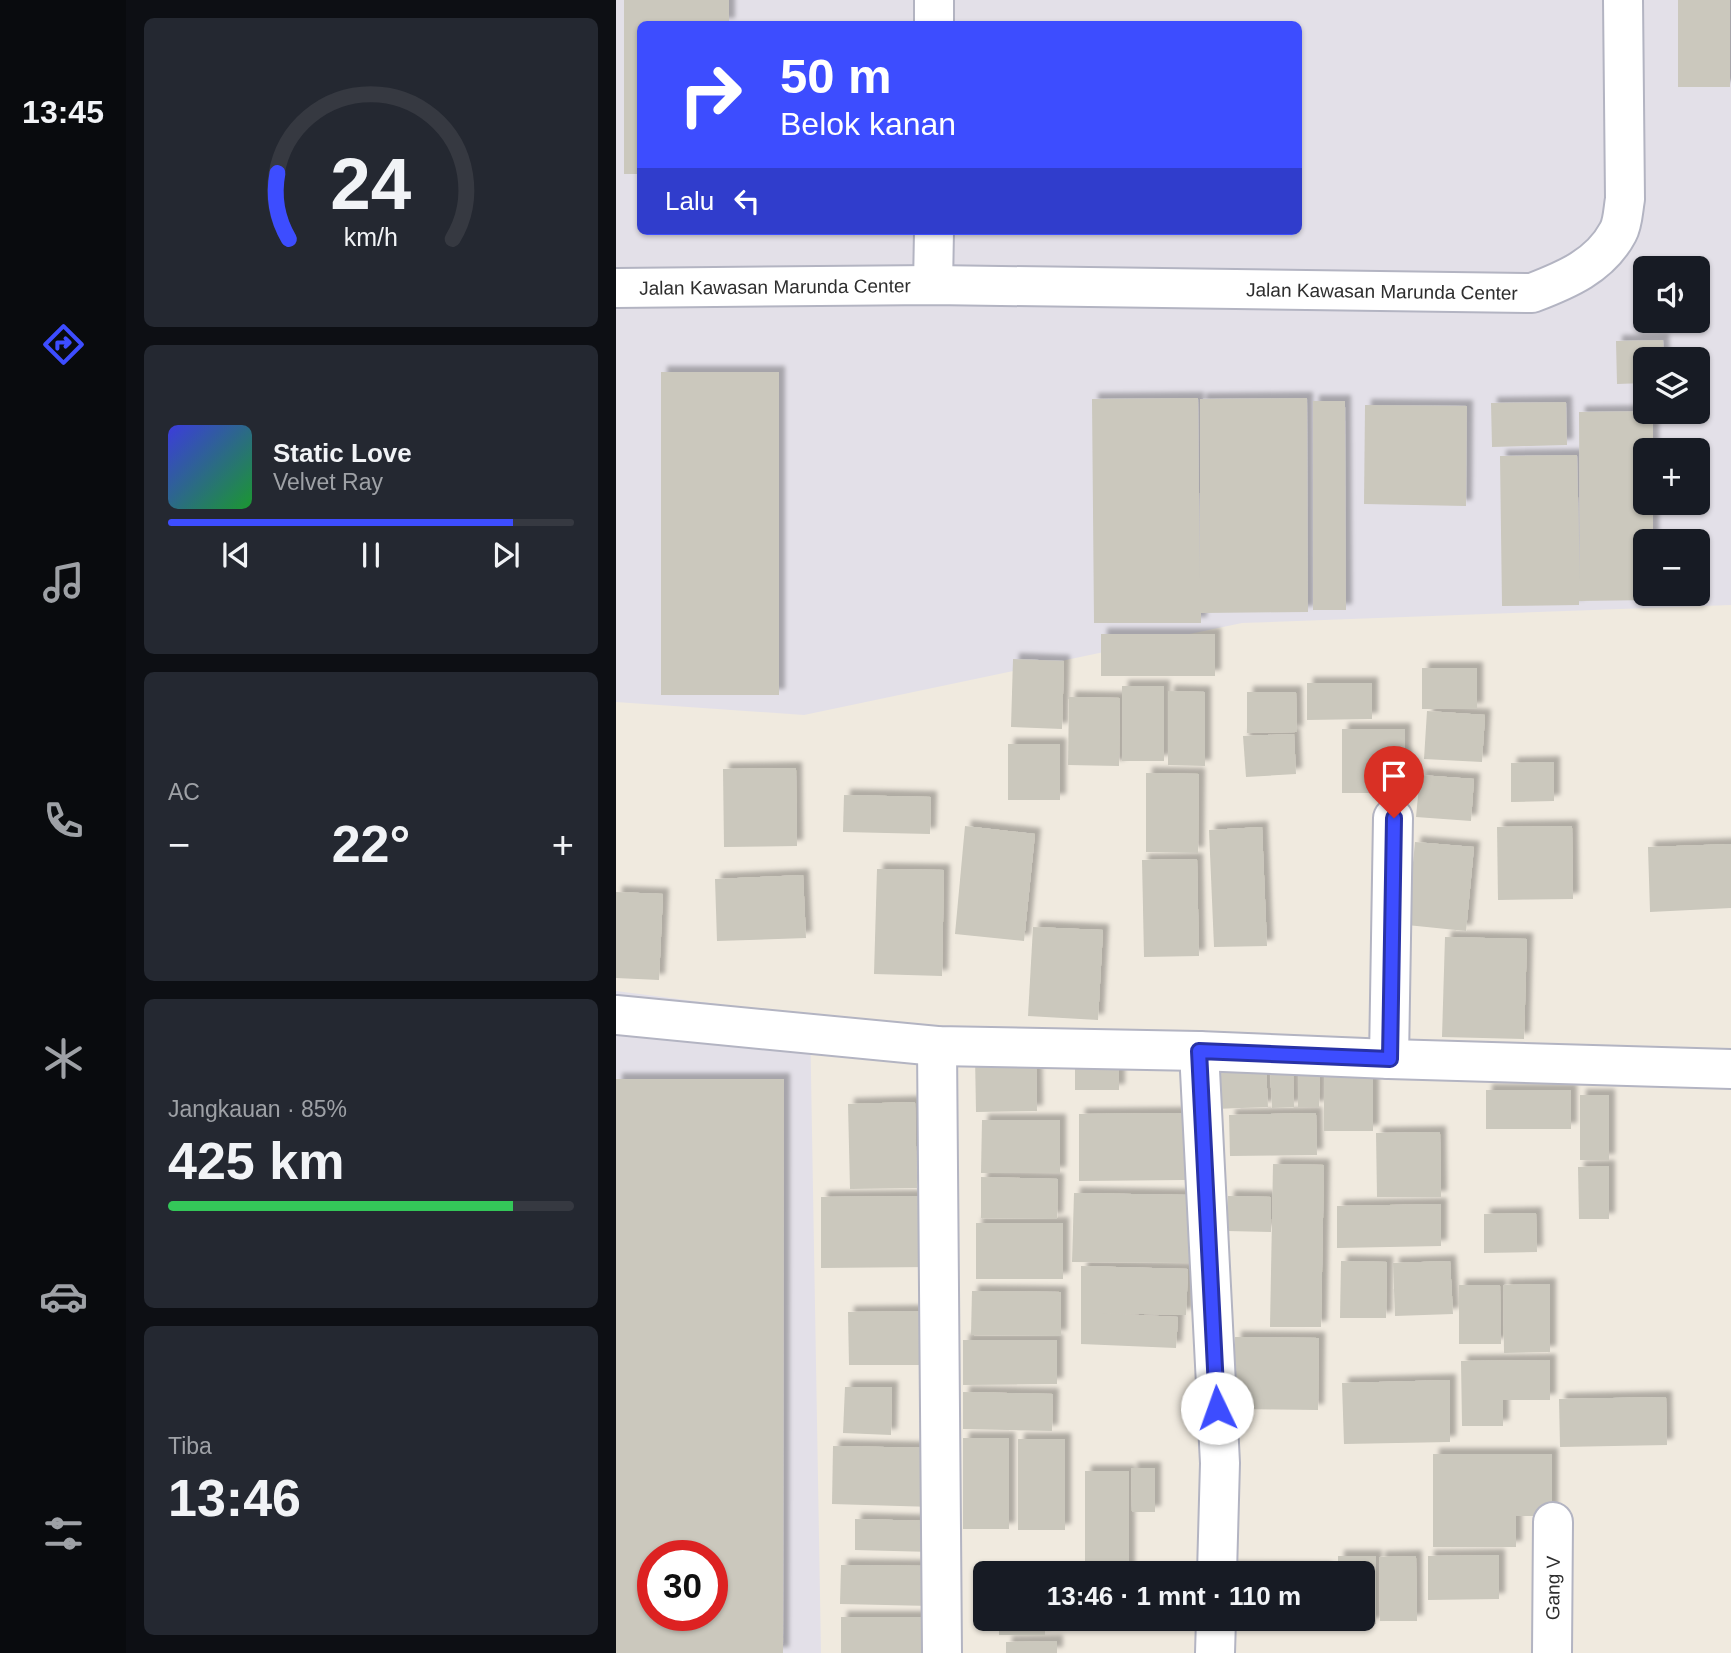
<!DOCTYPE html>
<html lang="id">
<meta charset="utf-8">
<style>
:root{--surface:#171b24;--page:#242831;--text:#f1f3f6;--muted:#9ea1a6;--line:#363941;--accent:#3d4dff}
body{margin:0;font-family:Helvetica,sans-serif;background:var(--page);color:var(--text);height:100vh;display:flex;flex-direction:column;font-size:26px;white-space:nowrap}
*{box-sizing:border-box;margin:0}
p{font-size:23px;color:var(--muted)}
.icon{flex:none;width:38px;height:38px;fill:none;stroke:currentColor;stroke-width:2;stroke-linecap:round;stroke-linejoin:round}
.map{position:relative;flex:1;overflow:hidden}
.details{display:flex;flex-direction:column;gap:18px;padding:18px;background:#0d0f14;width:490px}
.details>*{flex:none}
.top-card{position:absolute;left:21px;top:21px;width:665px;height:214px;border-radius:10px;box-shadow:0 2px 5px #0004;background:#3d4dff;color:#fff;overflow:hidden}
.controls{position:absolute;left:1017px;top:256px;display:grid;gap:14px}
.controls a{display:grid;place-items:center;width:77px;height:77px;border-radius:10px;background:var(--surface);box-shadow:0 2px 5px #0004;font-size:35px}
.speed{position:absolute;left:21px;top:1540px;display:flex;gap:14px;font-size:35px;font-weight:700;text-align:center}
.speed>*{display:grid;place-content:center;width:91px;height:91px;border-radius:50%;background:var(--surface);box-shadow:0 2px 5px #0004;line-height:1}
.speed .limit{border:10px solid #d22;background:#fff;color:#111}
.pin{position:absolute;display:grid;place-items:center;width:60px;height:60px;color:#fff;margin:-72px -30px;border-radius:50% 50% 50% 0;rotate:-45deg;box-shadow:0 0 7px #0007}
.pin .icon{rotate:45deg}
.me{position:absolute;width:77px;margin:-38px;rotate:357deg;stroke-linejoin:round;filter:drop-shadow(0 0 5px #0008)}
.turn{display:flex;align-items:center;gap:24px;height:147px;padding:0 28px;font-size:32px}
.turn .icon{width:91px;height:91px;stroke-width:2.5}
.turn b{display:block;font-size:49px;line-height:60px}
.then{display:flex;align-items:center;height:66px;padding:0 28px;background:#0003;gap:14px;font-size:26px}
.big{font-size:52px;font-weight:800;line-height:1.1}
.details .tile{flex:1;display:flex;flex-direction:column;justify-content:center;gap:10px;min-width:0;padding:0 24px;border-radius:10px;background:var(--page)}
.details .dial{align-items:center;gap:0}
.dial svg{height:182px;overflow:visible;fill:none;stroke:var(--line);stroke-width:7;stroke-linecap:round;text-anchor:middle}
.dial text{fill:var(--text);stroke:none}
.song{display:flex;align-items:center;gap:21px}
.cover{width:84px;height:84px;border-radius:10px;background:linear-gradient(135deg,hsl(240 70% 55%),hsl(130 70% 35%))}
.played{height:7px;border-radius:4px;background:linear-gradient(90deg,var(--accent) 85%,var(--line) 85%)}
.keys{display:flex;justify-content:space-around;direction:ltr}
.heat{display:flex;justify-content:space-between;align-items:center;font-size:38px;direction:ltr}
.charge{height:10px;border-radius:5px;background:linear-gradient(90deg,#34c759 85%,var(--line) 0)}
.trip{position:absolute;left:357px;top:1561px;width:402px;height:70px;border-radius:10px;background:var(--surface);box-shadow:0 2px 5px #0004;font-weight:800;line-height:70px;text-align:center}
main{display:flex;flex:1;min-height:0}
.tab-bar{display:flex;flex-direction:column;width:126px;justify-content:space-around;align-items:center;background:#090b0e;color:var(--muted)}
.tab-bar .icon{width:49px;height:49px}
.tab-bar .active{color:var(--accent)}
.tab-bar b{font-size:32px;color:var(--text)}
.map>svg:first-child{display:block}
.industrial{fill:#e3e0e8;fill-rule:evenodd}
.building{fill:#cbc8bd;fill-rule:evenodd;filter:url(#shadow)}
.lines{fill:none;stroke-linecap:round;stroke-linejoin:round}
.minor-casing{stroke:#b3b4c2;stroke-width:42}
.minor{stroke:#fff;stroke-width:38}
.route-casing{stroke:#2832a6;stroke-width:18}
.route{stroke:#3d4dff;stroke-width:12}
.labels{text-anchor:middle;stroke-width:6;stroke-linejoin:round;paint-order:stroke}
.street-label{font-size:19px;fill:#2e2e2e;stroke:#fff}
</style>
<main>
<nav class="tab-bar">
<b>13:45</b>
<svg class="icon active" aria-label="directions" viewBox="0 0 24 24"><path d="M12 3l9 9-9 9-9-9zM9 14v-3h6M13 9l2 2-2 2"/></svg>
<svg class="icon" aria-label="music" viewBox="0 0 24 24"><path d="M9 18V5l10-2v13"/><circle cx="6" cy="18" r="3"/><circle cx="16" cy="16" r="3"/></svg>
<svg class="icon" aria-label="phone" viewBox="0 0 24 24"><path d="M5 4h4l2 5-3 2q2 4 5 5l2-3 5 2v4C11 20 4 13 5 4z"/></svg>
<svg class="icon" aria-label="climate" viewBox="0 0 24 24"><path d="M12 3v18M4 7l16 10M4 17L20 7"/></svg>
<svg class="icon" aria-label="car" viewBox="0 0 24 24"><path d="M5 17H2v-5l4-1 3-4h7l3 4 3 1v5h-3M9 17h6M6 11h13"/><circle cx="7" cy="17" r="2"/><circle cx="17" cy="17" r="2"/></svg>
<svg class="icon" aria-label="filters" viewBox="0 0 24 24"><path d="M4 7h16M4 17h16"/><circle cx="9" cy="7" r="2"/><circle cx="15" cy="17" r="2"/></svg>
</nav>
<section class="details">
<div class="tile dial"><svg viewBox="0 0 100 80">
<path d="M14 69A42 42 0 1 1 86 69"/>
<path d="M14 69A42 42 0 0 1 9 40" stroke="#3d4dff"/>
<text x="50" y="56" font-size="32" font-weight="700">24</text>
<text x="50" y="72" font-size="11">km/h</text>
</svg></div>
<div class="tile">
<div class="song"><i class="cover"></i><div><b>Static Love</b><p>Velvet Ray</p></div></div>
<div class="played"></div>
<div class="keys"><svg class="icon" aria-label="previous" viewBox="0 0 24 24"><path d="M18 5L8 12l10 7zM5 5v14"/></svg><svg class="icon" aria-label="pause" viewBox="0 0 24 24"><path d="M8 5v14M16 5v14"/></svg><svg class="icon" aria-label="next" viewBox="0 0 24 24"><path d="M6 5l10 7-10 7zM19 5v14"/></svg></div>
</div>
<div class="tile"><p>AC</p>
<div class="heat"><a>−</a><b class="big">22°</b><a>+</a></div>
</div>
<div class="tile"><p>Jangkauan · 85%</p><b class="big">425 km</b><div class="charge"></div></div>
<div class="tile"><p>Tiba</p><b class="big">13:46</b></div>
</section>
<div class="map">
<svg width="1115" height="1653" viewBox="0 0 1115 1653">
<defs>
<filter id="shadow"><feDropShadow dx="6" dy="-6" stdDeviation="2" flood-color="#0004"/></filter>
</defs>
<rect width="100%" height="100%" fill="#f0eadf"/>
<g class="industrial">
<path d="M 0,0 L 1115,0 L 1115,605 L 626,623 L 188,715 L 0,702 ZM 24,24 L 682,24 L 682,231 L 24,231 ZM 1029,268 L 1082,268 L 1082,320 L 1029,320 ZM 1029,359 L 1082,359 L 1082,411 L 1029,411 ZM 1029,450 L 1082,450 L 1082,502 L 1029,502 ZM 1029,541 L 1082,541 L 1082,593 L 1029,593 Z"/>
<path d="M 0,991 L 194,1016 L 205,1653 L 0,1653 ZM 37,1556 L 96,1556 L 96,1615 L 37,1615 Z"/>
</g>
<g class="building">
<path d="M 8,0 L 113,0 L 113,24 L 24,24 L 24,174 L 8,174 Z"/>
<rect x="1062" y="0" width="52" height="87"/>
<path d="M 1047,340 L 1048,359 L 1029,359 L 1029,383 L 1001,384 L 1000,341 Z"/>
<rect x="45" y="372" width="118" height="323"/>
<path d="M 582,398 L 584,580 L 584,399 L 691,398 L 692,612 L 585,613 L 585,623 L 478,623 L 476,399 Z"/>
<path d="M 697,401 L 729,401 L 730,610 L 697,610 Z"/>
<path d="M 950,402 L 951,445 L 876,447 L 875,403 Z"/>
<path d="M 749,405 L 851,406 L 850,506 L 748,504 Z"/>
<path d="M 1037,411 L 1037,450 L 1029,450 L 1029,502 L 1037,502 L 1037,541 L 1029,541 L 1029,593 L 1038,593 L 1038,600 L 963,601 L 963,605 L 886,606 L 884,456 L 961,455 L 964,580 L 963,412 Z"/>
<rect x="485" y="634" width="114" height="42"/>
<path d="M 397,659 L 448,661 L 446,729 L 395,727 Z"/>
<rect x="806" y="668" width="55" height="41"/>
<path d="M 691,683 L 756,683 L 756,719 L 691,720 Z"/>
<rect x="506" y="686" width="42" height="75"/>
<path d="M 552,691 L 589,692 L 589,766 L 552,765 Z"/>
<path d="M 631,692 L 680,692 L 681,732 L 631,733 Z"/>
<path d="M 453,697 L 504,698 L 503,766 L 452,765 Z"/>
<path d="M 811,711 L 869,715 L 866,762 L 808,759 Z"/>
<rect x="726" y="729" width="63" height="64"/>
<path d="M 678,734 L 680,774 L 630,777 L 627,736 Z"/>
<rect x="392" y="744" width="52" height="56"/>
<path d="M 938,762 L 938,801 L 895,802 L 895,763 Z"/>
<path d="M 180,768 L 181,846 L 108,847 L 107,769 Z"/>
<path d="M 530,773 L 583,774 L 582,853 L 530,852 Z"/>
<path d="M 804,775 L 858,779 L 855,821 L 800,817 Z"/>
<path d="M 228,795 L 315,797 L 314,834 L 227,832 Z"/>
<path d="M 349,826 L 419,834 L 408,941 L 339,934 Z"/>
<path d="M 956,826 L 957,899 L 882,900 L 881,827 Z"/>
<path d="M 646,827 L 651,946 L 598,947 L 593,830 Z"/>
<path d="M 799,842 L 858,847 L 850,931 L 791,925 Z"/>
<path d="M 1115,844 L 1115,908 L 1034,912 L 1032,847 Z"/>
<path d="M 581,859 L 583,956 L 528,957 L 526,860 Z"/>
<path d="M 261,869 L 328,870 L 326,976 L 258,974 Z"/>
<path d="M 187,875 L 190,938 L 101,941 L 99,879 Z"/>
<path d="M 0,892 L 47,894 L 43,980 L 0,978 Z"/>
<path d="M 417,927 L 487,930 L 482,1020 L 412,1016 Z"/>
<path d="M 829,937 L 911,939 L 908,1039 L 826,1037 Z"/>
<path d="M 420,1053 L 421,1111 L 360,1112 L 359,1055 Z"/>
<rect x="459" y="1055" width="44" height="35"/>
<path d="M 677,1067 L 678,1107 L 656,1108 L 654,1068 Z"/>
<rect x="708" y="1067" width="49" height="64"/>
<path d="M 650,1068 L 652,1107 L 598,1109 L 597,1069 Z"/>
<path d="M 682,1068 L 704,1068 L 703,1107 L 682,1107 Z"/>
<path d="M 0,1079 L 168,1079 L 167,1653 L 0,1653 ZM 37,1556 L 96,1556 L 96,1615 L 37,1615 Z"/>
<rect x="870" y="1090" width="85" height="39"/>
<rect x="964" y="1095" width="29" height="65"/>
<path d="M 299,1102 L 301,1188 L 234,1189 L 232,1104 Z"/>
<path d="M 569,1113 L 569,1180 L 463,1181 L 463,1114 Z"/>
<path d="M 700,1113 L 701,1155 L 614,1156 L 613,1115 Z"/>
<path d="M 366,1120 L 444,1120 L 444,1173 L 365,1173 Z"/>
<path d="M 824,1132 L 825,1197 L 761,1197 L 760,1133 Z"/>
<path d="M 657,1164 L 708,1165 L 705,1327 L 654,1327 Z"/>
<path d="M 993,1166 L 993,1219 L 963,1219 L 962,1167 Z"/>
<path d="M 365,1177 L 442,1179 L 441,1219 L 365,1218 Z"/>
<path d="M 458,1193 L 574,1195 L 573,1263 L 456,1262 Z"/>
<path d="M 313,1196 L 313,1267 L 205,1268 L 205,1197 Z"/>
<path d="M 612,1196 L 655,1197 L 655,1232 L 611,1231 Z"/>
<path d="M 825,1204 L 825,1246 L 721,1248 L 721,1206 Z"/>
<path d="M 920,1213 L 921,1252 L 868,1253 L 868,1214 Z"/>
<rect x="360" y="1223" width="87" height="56"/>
<path d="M 725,1261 L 771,1262 L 770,1318 L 724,1318 Z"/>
<path d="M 834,1261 L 837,1314 L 779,1316 L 777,1263 Z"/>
<path d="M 465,1266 L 572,1269 L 570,1315 L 485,1313 L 562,1317 L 560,1348 L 465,1344 Z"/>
<path d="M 934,1284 L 934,1352 L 888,1353 L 887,1285 Z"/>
<path d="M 843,1285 L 884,1285 L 885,1344 L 843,1344 Z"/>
<path d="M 356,1291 L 445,1292 L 445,1336 L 355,1335 Z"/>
<path d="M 310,1311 L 310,1365 L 233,1365 L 232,1312 Z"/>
<path d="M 619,1337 L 703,1338 L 702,1410 L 619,1409 Z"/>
<path d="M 347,1340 L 441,1340 L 441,1384 L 347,1385 Z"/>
<path d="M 934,1360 L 934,1400 L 887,1400 L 887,1426 L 846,1426 L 845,1361 Z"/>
<path d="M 834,1380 L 834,1442 L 728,1444 L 726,1383 Z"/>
<path d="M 229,1387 L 276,1387 L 275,1435 L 227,1433 Z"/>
<path d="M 347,1392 L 437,1394 L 436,1431 L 347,1429 Z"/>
<path d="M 1050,1397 L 1051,1445 L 944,1447 L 943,1399 Z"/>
<rect x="347" y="1438" width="46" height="91"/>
<rect x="402" y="1439" width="47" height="91"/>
<path d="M 217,1446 L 320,1448 L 318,1507 L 216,1504 Z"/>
<path d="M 817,1454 L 936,1454 L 936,1516 L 900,1516 L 900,1547 L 817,1547 Z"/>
<path d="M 515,1468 L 539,1468 L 539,1512 L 516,1512 Z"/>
<rect x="469" y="1471" width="44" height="102"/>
<path d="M 239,1519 L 317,1521 L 317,1552 L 239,1550 Z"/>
<path d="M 883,1555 L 883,1599 L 812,1600 L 812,1556 Z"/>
<path d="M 722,1556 L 760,1556 L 760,1624 L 723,1625 L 723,1619 L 747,1619 L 747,1573 L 722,1573 Z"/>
<path d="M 800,1556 L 801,1621 L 764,1621 L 763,1557 Z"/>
<path d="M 225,1565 L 316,1566 L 315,1606 L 224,1604 Z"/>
<path d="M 609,1567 L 710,1568 L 710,1573 L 609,1573 Z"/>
<rect x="225" y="1617" width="86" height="36"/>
<rect x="383" y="1619" width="46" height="16"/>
<path d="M 441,1641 L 441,1653 L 390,1653 L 390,1642 Z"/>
</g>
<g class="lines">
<g class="minor-casing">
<g id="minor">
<path d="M 318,24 L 318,0"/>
<path d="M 317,285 L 318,231"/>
<path id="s1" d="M 0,288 L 317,285 L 916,293 C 950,280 984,266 1002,232 C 1007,223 1007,210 1009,199 L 1007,0"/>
<path d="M 0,1015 L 321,1046 L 583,1051 L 773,1059 L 1115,1069"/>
<path d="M 321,1046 L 326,1653"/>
<path d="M 583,1051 L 604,1463 L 601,1573"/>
<path d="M 773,1059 L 777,818"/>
<path d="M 599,1653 L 600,1619"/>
<path id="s2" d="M 936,1653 L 937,1522"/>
</g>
</g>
<use href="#minor" class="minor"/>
</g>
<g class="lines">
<g class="route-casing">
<path id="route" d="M 601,1408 L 583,1051 L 774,1059 L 778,818"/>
</g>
<use href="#route" class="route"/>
</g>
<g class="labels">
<g class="street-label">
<text dy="7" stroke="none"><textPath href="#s1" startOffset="159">Jalan Kawasan Marunda Center</textPath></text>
<text dy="7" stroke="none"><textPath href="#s1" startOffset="766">Jalan Kawasan Marunda Center</textPath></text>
<text dy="7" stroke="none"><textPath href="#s2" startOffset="65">Gang V</textPath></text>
</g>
</g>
</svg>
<div class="controls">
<a><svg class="icon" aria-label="sound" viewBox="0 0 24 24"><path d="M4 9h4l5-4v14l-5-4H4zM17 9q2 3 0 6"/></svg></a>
<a><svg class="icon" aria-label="layers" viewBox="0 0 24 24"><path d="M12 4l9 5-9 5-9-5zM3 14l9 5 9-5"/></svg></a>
<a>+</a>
<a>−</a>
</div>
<div class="speed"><div class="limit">30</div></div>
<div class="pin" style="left:778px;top:818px;background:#d93025"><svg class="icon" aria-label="arrive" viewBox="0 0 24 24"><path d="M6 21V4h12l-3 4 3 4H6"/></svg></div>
<svg class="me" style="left:601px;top:1408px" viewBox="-20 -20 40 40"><circle r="19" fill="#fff"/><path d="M0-13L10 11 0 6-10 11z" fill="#3d4dff"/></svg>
<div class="trip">13:46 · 1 mnt · 110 m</div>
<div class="top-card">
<div class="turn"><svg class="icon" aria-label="right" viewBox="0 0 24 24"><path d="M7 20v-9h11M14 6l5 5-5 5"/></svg><div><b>50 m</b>Belok kanan</div></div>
<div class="then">Lalu<svg class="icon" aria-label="left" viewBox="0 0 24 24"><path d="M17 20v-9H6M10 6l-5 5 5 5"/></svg></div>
</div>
</div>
</main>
